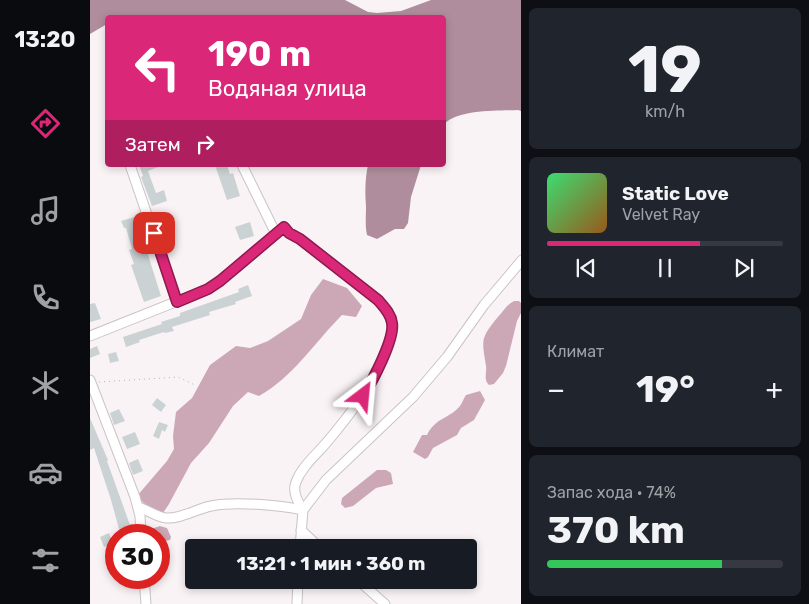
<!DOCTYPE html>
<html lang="ru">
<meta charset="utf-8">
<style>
:root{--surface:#171b24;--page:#20242c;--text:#f1f3f6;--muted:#9ea1a6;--line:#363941;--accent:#db2777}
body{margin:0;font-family:Rubik,sans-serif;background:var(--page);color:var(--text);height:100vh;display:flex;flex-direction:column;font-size:19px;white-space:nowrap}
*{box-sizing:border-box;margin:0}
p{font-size:16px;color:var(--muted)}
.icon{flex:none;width:28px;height:28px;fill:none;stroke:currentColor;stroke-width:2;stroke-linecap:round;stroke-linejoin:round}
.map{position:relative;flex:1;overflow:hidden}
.drawer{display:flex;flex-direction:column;gap:8px;padding:8px;background:#0d0f14;width:288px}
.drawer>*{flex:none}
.guide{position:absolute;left:15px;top:15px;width:341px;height:152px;border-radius:5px;box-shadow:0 2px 8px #0003;background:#db2777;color:#fff;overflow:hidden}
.speed{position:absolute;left:15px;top:524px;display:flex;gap:10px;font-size:25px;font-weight:700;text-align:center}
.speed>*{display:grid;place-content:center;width:65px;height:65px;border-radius:50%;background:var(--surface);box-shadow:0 2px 8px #0003;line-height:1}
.speed .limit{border:8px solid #d22;background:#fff;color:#111}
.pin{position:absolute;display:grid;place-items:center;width:42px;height:42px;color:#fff;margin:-21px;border-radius:10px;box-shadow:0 2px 8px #0006}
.me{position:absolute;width:55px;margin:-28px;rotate:29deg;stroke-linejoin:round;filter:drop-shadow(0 0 4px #0008)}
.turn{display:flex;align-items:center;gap:18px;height:105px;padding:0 20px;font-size:22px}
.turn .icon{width:65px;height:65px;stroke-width:2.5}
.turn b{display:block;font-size:35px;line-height:42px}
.then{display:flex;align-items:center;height:48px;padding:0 20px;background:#0003;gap:10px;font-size:19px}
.big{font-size:38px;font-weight:700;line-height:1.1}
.drawer .widget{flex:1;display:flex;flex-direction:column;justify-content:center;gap:8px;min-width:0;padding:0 18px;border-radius:8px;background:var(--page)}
.drawer .dial{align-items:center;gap:0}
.dial b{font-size:65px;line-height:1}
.song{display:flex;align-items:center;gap:15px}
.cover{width:60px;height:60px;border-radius:8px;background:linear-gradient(135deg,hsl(140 70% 55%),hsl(30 70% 35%))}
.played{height:5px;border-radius:2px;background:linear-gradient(90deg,var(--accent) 65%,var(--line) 65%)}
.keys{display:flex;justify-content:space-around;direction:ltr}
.heat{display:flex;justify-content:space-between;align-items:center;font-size:28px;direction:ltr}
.charge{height:8px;border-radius:4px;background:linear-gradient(90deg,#34c759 74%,var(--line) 0)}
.trip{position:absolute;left:95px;top:539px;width:292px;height:50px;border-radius:5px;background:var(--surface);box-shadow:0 2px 8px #0003;font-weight:700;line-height:50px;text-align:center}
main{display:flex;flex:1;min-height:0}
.dock{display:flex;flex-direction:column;width:90px;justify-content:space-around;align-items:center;background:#090b0e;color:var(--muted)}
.dock .icon{width:35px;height:35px}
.dock .active{color:var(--accent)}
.dock b{font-size:22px;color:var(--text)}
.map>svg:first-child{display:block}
.forest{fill:#cca8b7}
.water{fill:#b08d9c}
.building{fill:#cad2d4}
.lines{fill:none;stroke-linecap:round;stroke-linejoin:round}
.minor-casing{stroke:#cac3c6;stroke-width:11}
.path{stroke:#b4afb2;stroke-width:1;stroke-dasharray:1 4;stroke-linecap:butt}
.minor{stroke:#fff;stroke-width:9}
.route-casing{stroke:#8e194d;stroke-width:12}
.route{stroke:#db2777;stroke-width:9}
</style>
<main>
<nav class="dock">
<b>13:20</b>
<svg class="icon active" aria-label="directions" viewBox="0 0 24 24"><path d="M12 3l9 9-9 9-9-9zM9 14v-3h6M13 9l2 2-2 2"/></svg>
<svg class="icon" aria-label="music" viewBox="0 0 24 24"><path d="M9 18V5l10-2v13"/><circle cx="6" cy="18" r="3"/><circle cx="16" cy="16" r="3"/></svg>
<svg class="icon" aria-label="phone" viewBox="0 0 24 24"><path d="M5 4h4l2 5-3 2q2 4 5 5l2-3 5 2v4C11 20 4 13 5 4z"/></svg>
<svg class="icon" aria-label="climate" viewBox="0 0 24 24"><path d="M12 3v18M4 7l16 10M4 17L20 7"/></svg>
<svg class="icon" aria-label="car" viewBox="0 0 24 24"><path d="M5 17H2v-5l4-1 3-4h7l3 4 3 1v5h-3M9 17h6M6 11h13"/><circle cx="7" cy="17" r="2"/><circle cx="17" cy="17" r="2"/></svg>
<svg class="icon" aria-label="filters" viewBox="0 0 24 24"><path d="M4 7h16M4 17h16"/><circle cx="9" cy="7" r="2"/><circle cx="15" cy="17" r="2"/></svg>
</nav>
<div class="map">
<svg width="432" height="604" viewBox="0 0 432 604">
<rect width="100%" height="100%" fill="#faf3f6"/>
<g class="forest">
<path d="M 233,279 L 257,288 L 272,306 L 266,317 L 252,315 C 225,342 203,377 169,396 L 158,392 L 143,406 L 119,443 L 101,463 L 79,504 L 69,519 L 47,496 L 77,461 L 84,449 L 83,436 L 86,412 L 102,398 L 120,365 L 146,346 L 160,348 L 178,341 L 211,319 L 221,295 Z"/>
<path d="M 424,301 L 429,301 L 431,303 L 431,313 L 427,321 L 416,366 L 413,373 L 404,384 L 399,385 C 393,379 397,373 396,366 C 392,340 390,339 407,318 C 413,312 416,305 424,301 Z"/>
<path d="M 390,391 L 395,400 L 384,420 L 371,428 L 367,435 L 343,448 L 338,457 L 335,459 L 323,452 L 332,435 L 337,435 C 346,417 359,419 370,406 C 372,403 374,398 376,395 Z"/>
<path d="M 287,470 L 296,470 L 301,473 L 303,484 L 286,488 L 263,506 L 255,508 L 251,504 L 252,498 Z"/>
<path d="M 70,526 L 77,528 L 81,537 L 80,540 L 70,542 L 69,546 L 69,535 L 57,535 L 61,529 Z"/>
</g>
<g class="water">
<path d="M 0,0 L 255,0 L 278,12 L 287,13 L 311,11 L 341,0 L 431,0 L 431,111 L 428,110 C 406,111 370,109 354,124 L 354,18 L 60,18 L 49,15 L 18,18 L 17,24 L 0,34 Z"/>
<path d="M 278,165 L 331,165 L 321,197 L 318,223 L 314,229 L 305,229 L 287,239 L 277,235 C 275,225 276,216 276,206 C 275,192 275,179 278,165 Z"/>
</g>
<g class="building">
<path d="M 49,165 L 73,165 L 58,171 L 66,193 L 74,190 L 77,201 L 62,206 L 51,177 L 53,176 Z"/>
<path d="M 125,165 L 137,165 L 140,174 L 143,173 L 150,196 L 137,200 Z"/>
<path d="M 45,217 L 48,224 L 46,224 L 54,245 L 55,245 L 71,296 L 54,302 L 41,265 L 44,264 L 39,250 L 42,249 L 36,228 L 34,228 L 31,221 Z"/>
<path d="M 160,222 L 164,236 L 150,240 L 145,227 Z"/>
<path d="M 158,285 L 162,296 L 145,302 L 146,304 L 119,312 L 120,315 L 82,327 L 84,331 L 75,333 L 74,332 L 49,340 L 50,342 L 36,347 L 33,337 L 72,324 L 71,322 L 90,316 L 90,313 L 149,292 L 148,289 Z"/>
<path d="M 5,303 L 11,319 L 0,322 L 0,304 Z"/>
<path d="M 7,346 L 10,354 L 0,358 L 0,349 Z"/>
<path d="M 26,352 L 29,361 L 20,363 L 18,354 Z"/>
<path d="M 67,398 L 76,405 L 71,412 L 62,405 Z"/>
<path d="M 29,409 L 35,421 L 24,425 L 20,413 Z"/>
<path d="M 0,418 L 18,460 L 17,461 L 40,525 L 29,529 L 21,500 L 4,448 L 0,450 Z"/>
<path d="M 69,422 L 78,425 L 75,432 L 72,430 L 69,439 L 63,436 Z"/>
<path d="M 45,432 L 50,444 L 37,449 L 32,437 Z"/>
<path d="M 48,459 L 53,471 L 43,475 L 39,463 Z"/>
<path d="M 19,533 L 23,544 L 14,547 L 10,537 Z"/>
</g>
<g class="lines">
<g class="minor-casing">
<g id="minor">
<path d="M 40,165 L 87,302"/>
<path d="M 152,165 L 186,234"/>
<path d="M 0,336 L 118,289 L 145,269 L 194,227 L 199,233 L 210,239 L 288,300 C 309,323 303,332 292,359 C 278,391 259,416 237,442 C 227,454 212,466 206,482 C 202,492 208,502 213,510"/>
<path d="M 0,380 L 45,497 L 50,516 L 51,535"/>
<path d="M 48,507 C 58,510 66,517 76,518 C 91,519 106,509 121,506 C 144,501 190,505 213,510"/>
<path d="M 211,530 L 230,548"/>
<path d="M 210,548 L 213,510 L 236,480 L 323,397 L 357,357 L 394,305 L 432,260"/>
<path d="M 54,578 L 56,604"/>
<path d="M 268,580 L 295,604"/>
<path d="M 207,604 L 208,580"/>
</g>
</g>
<path class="path" d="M 9,382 L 88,377 L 105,385"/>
<use href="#minor" class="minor"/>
</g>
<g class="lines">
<g class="route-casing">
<path id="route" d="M 64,233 L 87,302 L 118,289 L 130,281 L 194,227 L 199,233 L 210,239 L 288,300 C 294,307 301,314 302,323 C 305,339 282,382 273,396"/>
</g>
<use href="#route" class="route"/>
</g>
</svg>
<div class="speed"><div class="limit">30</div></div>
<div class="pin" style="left:64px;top:233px;background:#d93025"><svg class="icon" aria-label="arrive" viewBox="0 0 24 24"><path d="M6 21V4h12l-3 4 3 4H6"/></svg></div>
<svg class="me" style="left:273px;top:396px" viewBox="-20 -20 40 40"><path d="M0-17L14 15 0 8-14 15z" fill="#db2777" stroke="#fff" stroke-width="4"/></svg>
<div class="trip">13:21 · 1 мин · 360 m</div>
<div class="guide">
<div class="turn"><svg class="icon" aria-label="left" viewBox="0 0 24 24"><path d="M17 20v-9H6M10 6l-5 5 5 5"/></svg><div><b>190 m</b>Водяная улица</div></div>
<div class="then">Затем<svg class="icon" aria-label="right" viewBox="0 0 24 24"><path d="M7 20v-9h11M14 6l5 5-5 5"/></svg></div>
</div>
</div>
<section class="drawer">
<div class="widget dial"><b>19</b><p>km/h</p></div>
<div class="widget">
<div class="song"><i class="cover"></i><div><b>Static Love</b><p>Velvet Ray</p></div></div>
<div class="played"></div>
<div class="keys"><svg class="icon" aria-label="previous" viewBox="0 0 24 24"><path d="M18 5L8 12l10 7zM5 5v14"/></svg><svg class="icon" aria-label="pause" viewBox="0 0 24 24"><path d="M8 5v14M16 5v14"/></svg><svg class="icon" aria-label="next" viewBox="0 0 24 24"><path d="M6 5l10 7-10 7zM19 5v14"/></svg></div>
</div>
<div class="widget"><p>Климат</p>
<div class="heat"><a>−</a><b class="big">19°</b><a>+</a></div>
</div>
<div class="widget"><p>Запас хода · 74%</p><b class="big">370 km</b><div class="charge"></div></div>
</section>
</main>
